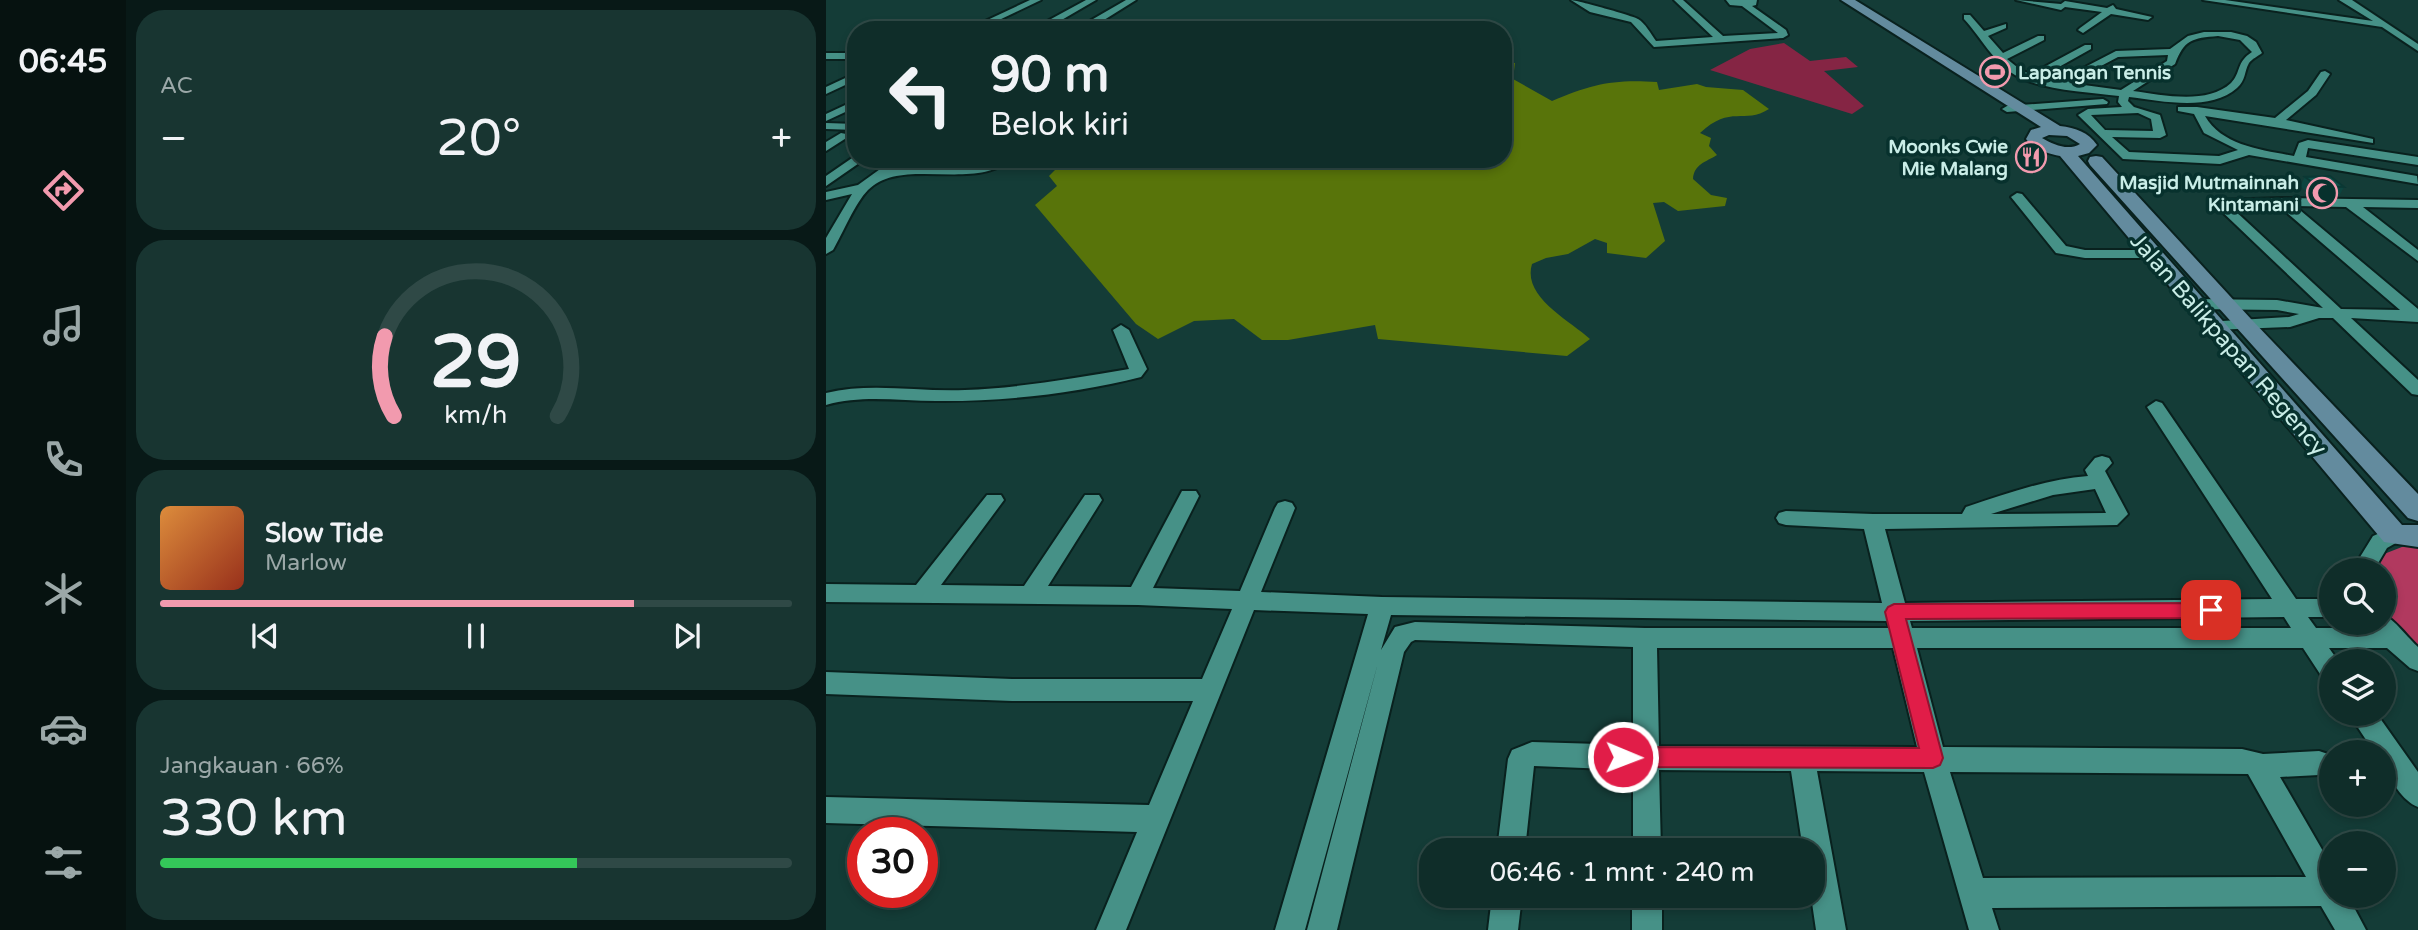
<!DOCTYPE html>
<html lang="id">
<meta charset="utf-8">
<style>
:root{--surface:#0f2d29;--page:#183531;--text:#f1f3f6;--muted:#9ba8a8;--line:#2f4946;--accent:#f29aae}
body{margin:0;font-family:"Varela Round",sans-serif;background:var(--page);color:var(--text);height:100vh;display:flex;flex-direction:column;font-size:26px;white-space:nowrap}
*{box-sizing:border-box;margin:0}
p{font-size:23px;color:var(--muted)}
.icon{flex:none;width:38px;height:38px;fill:none;stroke:currentColor;stroke-width:2;stroke-linecap:round;stroke-linejoin:round}
.map{position:relative;flex:1;overflow:hidden}
.panel{display:flex;flex-direction:column;gap:10px;padding:10px;background:#081917;width:700px}
.panel>*{flex:none}
.hud{position:absolute;left:21px;top:21px;width:665px;height:147px;border-radius:28px;box-shadow:0 4px 10px #0003,0 0 0 2px var(--line);background:#0f2d29;color:var(--text);overflow:hidden}
.controls{position:absolute;left:1493px;top:558px;display:grid;gap:14px}
.controls a{display:grid;place-items:center;width:77px;height:77px;border-radius:50%;background:var(--surface);box-shadow:0 4px 10px #0003,0 0 0 2px var(--line);font-size:35px}
.speed{position:absolute;left:21px;top:817px;display:flex;gap:14px;font-size:35px;font-weight:700;text-align:center}
.speed>*{display:grid;place-content:center;width:91px;height:91px;border-radius:50%;background:var(--surface);box-shadow:0 4px 10px #0003,0 0 0 2px var(--line);line-height:1}
.speed .limit{border:10px solid #d22;background:#fff;color:#111}
.pin{position:absolute;display:grid;place-items:center;width:60px;height:60px;color:#fff;margin:-30px;border-radius:14px;box-shadow:0 4px 10px #0006}
.me{position:absolute;width:77px;margin:-38px;rotate:91deg;stroke-linejoin:round;filter:drop-shadow(0 0 5px #0008)}
.turn{display:flex;align-items:center;gap:24px;height:147px;padding:0 28px;font-size:32px}
.turn .icon{width:91px;height:91px;stroke-width:2.5}
.turn b{display:block;font-size:49px;line-height:60px}
.big{font-size:52px;font-weight:600;line-height:1.1}
.panel .widget{flex:1;display:flex;flex-direction:column;justify-content:center;gap:10px;min-width:0;padding:0 24px;border-radius:28px;background:var(--page)}
.panel .dial{align-items:center;gap:0}
.dial svg{height:182px;overflow:visible;fill:none;stroke:var(--line);stroke-width:7;stroke-linecap:round;text-anchor:middle}
.dial text{fill:var(--text);stroke:none}
.song{display:flex;align-items:center;gap:21px}
.cover{width:84px;height:84px;border-radius:10px;background:linear-gradient(135deg,hsl(30 70% 55%),hsl(10 70% 35%))}
.played{height:7px;border-radius:4px;background:linear-gradient(90deg,var(--accent) 75%,var(--line) 75%)}
.keys{display:flex;justify-content:space-around;direction:ltr}
.heat{display:flex;justify-content:space-between;align-items:center;font-size:38px;direction:ltr}
.charge{height:10px;border-radius:5px;background:linear-gradient(90deg,#34c759 66%,var(--line) 0)}
.trip{position:absolute;left:593px;top:838px;width:406px;height:70px;border-radius:28px;background:var(--surface);box-shadow:0 4px 10px #0003,0 0 0 2px var(--line);font-weight:600;line-height:70px;text-align:center}
main{display:flex;flex:1;min-height:0}
.menu{display:flex;flex-direction:column;width:126px;justify-content:space-around;align-items:center;background:#061210;color:var(--muted)}
.menu .icon{width:49px;height:49px}
.menu .selected{color:var(--accent)}
.menu b{font-size:32px;color:var(--text)}
.map>svg:first-child{display:block}
.green{fill:#852544}
.forest{fill:#b1395f}
.water{fill:#58740a}
.lines{fill:none;stroke-linecap:round;stroke-linejoin:round}
.street-casing{stroke:#09211e;stroke-width:4}
.secondary-casing{stroke:#09211e;stroke-width:4}
.street{fill:#469187;fill-rule:evenodd}
.secondary{fill:#638b9e;fill-rule:evenodd}
.wall{fill:#0d4540}
.building{fill:#0f504a;stroke:#0a3834;stroke-width:2}
.route{fill:#e11d48;stroke:#92132f;stroke-width:2}
.labels{text-anchor:middle;stroke-width:7;stroke-linejoin:round;paint-order:stroke}
.far-poi-label{font-size:19px;font-weight:bold;fill:#c9ede7;stroke:#07312d;text-anchor:end}
.street-label{font-size:23px;fill:#c9ede7;stroke:#07312d}
</style>
<main>
<nav class="menu">
<b>06:45</b>
<svg class="icon selected" aria-label="directions" viewBox="0 0 24 24"><path d="M12 3l9 9-9 9-9-9zM9 14v-3h6M13 9l2 2-2 2"/></svg>
<svg class="icon" aria-label="music" viewBox="0 0 24 24"><path d="M9 18V5l10-2v13"/><circle cx="6" cy="18" r="3"/><circle cx="16" cy="16" r="3"/></svg>
<svg class="icon" aria-label="phone" viewBox="0 0 24 24"><path d="M5 4h4l2 5-3 2q2 4 5 5l2-3 5 2v4C11 20 4 13 5 4z"/></svg>
<svg class="icon" aria-label="climate" viewBox="0 0 24 24"><path d="M12 3v18M4 7l16 10M4 17L20 7"/></svg>
<svg class="icon" aria-label="car" viewBox="0 0 24 24"><path d="M5 17H2v-5l4-1 3-4h7l3 4 3 1v5h-3M9 17h6M6 11h13"/><circle cx="7" cy="17" r="2"/><circle cx="17" cy="17" r="2"/></svg>
<svg class="icon" aria-label="filters" viewBox="0 0 24 24"><path d="M4 7h16M4 17h16"/><circle cx="9" cy="7" r="2"/><circle cx="15" cy="17" r="2"/></svg>
</nav>
<section class="panel">
<div class="widget"><p>AC</p>
<div class="heat"><a>−</a><b class="big">20°</b><a>+</a></div>
</div>
<div class="widget dial"><svg viewBox="0 0 100 80">
<path d="M14 69A42 42 0 1 1 86 69"/>
<path d="M14 69A42 42 0 0 1 10 34" stroke="#f29aae"/>
<text x="50" y="56" font-size="32" font-weight="700">29</text>
<text x="50" y="72" font-size="11">km/h</text>
</svg></div>
<div class="widget">
<div class="song"><i class="cover"></i><div><b>Slow Tide</b><p>Marlow</p></div></div>
<div class="played"></div>
<div class="keys"><svg class="icon" aria-label="previous" viewBox="0 0 24 24"><path d="M18 5L8 12l10 7zM5 5v14"/></svg><svg class="icon" aria-label="pause" viewBox="0 0 24 24"><path d="M8 5v14M16 5v14"/></svg><svg class="icon" aria-label="next" viewBox="0 0 24 24"><path d="M6 5l10 7-10 7zM19 5v14"/></svg></div>
</div>
<div class="widget"><p>Jangkauan · 66%</p><b class="big">330 km</b><div class="charge"></div></div>
</section>
<div class="map">
<svg width="1592" height="930" viewBox="0 0 1592 930">
<rect width="100%" height="100%" fill="#143c37"/>
<path class="green" d="M 958,43 L 984,61 L 1020,57 L 1032,67 L 998,71 L 1038,106 L 1026,114 L 884,70 L 924,49 Z"/>
<path class="forest" d="M 1581,545 L 1592,545 L 1592,655 L 1559,620 L 1558,570 L 1545,570 L 1558,554 Z"/>
<path class="water" d="M 677,63 L 689,63 L 687,79 L 726,101 C 766,84 787,79 831,82 L 833,90 L 871,84 L 880,87 L 917,90 L 943,109 C 918,125 905,104 874,133 L 885,138 L 883,146 L 891,155 C 880,162 868,164 867,179 L 885,195 L 901,198 L 899,206 L 852,211 L 838,202 L 827,203 L 839,241 L 820,258 L 781,253 L 781,243 L 769,239 L 742,254 L 720,258 L 706,264 C 696,297 743,320 764,339 L 741,356 L 552,339 L 549,325 L 462,340 L 436,340 L 408,319 L 368,321 L 332,339 L 310,324 L 209,205 L 231,186 L 223,176 L 240,159 L 677,159 Z"/>
<g class="lines">
<g class="street-casing">
<g id="street">
<path d="M 204,0 L 215,0 L 152,30 L 140,30 Z"/>
<path d="M 260,0 L 270,0 L 227,25 L 255,26 L 300,0 L 310,0 L 262,30 L 175,29 L 171,26 L 175,23 L 214,25 Z"/>
<path d="M 745,0 C 750,0 808,16 812,19 C 819,23 825,34 830,41 L 887,37 L 848,0 L 857,0 L 897,36 L 952,33 L 916,6 L 904,5 L 900,0 L 931,0 L 930,5 L 926,6 L 960,30 L 962,35 L 957,38 L 828,47 L 805,22 L 764,12 Z"/>
<path d="M 1190,0 L 1235,4 L 1239,1 L 1281,8 L 1287,5 L 1290,9 L 1326,17 L 1322,20 L 1285,14 L 1257,33 L 1252,30 L 1254,28 L 1276,12 L 1239,7 L 1235,10 Z"/>
<path d="M 1377,0 L 1399,0 L 1547,21 L 1513,0 L 1526,0 L 1592,44 L 1592,51 L 1556,27 Z"/>
<path d="M 1138,15 L 1144,15 L 1158,31 L 1180,24 L 1180,28 L 1162,36 L 1177,53 L 1212,36 L 1218,36 L 1218,40 L 1181,59 L 1196,71 L 1205,74 L 1259,45 L 1265,45 L 1265,49 L 1215,77 L 1232,81 L 1290,51 L 1344,49 L 1362,36 L 1378,32 L 1405,32 L 1421,36 L 1430,42 L 1436,53 C 1432,56 1426,59 1423,63 C 1418,72 1420,80 1411,88 C 1384,112 1336,101 1303,97 L 1302,101 L 1308,107 L 1334,115 L 1340,135 L 1334,138 L 1286,137 L 1303,152 L 1393,156 L 1412,150 L 1378,133 L 1368,114 L 1352,111 L 1352,107 L 1371,107 L 1449,118 L 1482,91 L 1495,72 L 1499,71 L 1504,74 L 1490,95 L 1460,120 L 1547,139 L 1547,143 L 1379,116 C 1396,146 1437,150 1468,156 L 1473,143 L 1482,140 L 1592,157 L 1592,165 L 1482,148 L 1480,157 L 1591,176 L 1592,184 L 1423,155 L 1394,164 L 1297,159 L 1252,115 L 1262,109 L 1296,107 L 1292,102 L 1293,96 C 1262,92 1214,90 1189,75 C 1168,63 1154,36 1138,19 ZM 1392,36 L 1414,40 L 1426,52 C 1410,62 1415,73 1405,83 C 1381,105 1337,95 1307,91 L 1349,64 C 1358,40 1366,38 1392,36 ZM 1342,55 L 1341,61 L 1295,90 L 1243,83 L 1292,57 ZM 1312,113 L 1325,119 L 1327,131 L 1279,130 L 1265,115 Z"/>
<rect x="0" y="53" width="30" height="6"/>
<path d="M 30,73 L 30,80 L 0,94 L 0,87 Z"/>
<path d="M 1277,99 L 1282,102 L 1281,104 L 1181,112 L 1176,109 L 1181,106 Z"/>
<path d="M 30,100 L 30,107 L 0,121 L 0,114 Z"/>
<path d="M 0,123 L 30,124 L 30,130 L 0,129 Z"/>
<path d="M 15,133 L 25,135 L 0,151 L 0,142 Z"/>
<path d="M 29,156 L 30,159 L 39,159 L 0,186 L 0,176 Z"/>
<path d="M 68,159 L 82,159 L 69,169 L 160,164 L 170,159 L 185,159 C 149,192 75,156 42,190 C 29,203 17,233 7,250 L 0,254 L 0,238 L 26,194 L 0,200 L 0,192 L 32,185 Z"/>
<path d="M 1191,193 L 1196,194 L 1240,246 L 1259,250 L 1326,250 L 1333,254 L 1326,258 L 1259,258 L 1230,253 L 1185,197 Z"/>
<path d="M 1456,198 L 1592,200 L 1592,208 L 1537,207 L 1592,250 L 1592,261 L 1520,207 L 1469,206 L 1592,309 L 1592,322 L 1525,318 L 1592,380 L 1592,395 L 1586,394 L 1507,318 L 1493,318 L 1464,327 L 1386,330 L 1378,325 L 1380,322 L 1463,317 L 1473,314 L 1451,310 L 1368,309 L 1360,304 L 1368,299 L 1451,300 L 1497,308 L 1388,204 L 1395,200 ZM 1453,206 L 1574,310 L 1515,309 L 1406,208 Z"/>
<path d="M 295,325 L 303,330 L 321,369 L 315,377 C 252,393 183,401 118,401 C 78,402 39,394 0,405 L 0,393 C 45,382 92,392 139,390 C 194,388 249,378 303,369 L 287,330 Z"/>
<path d="M 1330,401 L 1336,403 L 1470,599 L 1505,599 L 1505,617 L 1482,617 L 1490,628 L 1546,628 L 1544,623 L 1558,623 L 1558,615 C 1567,618 1583,639 1592,647 L 1592,671 L 1584,668 L 1561,648 L 1503,648 L 1513,662 L 1505,662 L 1505,680 L 1496,677 L 1477,648 L 1091,648 L 1117,747 L 1416,749 L 1437,754 L 1493,751 L 1502,754 L 1505,761 L 1502,772 L 1493,775 L 1454,777 L 1505,865 L 1505,896 L 1522,896 L 1540,930 L 1509,930 L 1495,906 L 1166,908 L 1173,930 L 1143,930 L 1098,772 L 991,771 L 1020,930 L 990,930 L 985,896 L 987,896 L 987,850 L 977,850 L 965,771 L 833,770 L 835,850 L 807,850 L 807,770 L 708,766 L 699,850 L 671,850 L 682,759 L 686,750 L 706,742 L 807,745 L 807,647 L 589,640 L 585,642 L 578,652 L 511,930 L 481,930 L 552,663 L 479,930 L 449,930 L 542,614 L 428,610 L 300,930 L 270,930 L 311,832 L 0,823 L 0,797 L 323,805 L 367,701 L 186,701 L 0,694 L 0,672 L 186,679 L 376,679 L 406,609 L 312,605 L 0,602 L 0,584 L 90,585 L 161,495 L 175,495 L 178,500 L 115,585 L 198,586 L 259,495 L 273,495 L 276,500 L 222,586 L 305,587 L 356,491 L 370,491 L 373,496 L 327,588 L 414,591 L 449,508 L 452,503 L 459,501 L 466,503 L 469,508 L 435,592 L 556,597 L 1056,603 L 1038,529 L 960,525 L 953,523 L 950,518 L 953,513 L 960,511 L 1047,514 L 1136,514 L 1140,507 C 1180,494 1220,479 1262,476 L 1259,470 L 1269,458 L 1276,456 L 1283,458 L 1286,463 L 1279,471 L 1302,514 L 1291,525 L 1059,529 L 1079,603 L 1446,599 L 1321,407 ZM 1269,489 L 1280,513 L 1165,514 L 1227,495 ZM 565,615 L 1061,621 L 1063,628 L 819,628 L 589,622 L 569,627 L 555,650 ZM 1458,617 L 1465,628 L 1086,628 L 1084,621 ZM 831,648 L 1067,648 L 1091,747 L 833,746 ZM 1124,772 L 1422,774 L 1480,877 L 1157,878 Z"/>
<path d="M 1568,527 L 1575,530 L 1578,535 L 1575,540 L 1561,548 L 1548,570 L 1526,570 L 1547,536 Z"/>
<path d="M 1523,714 L 1551,714 L 1592,772 L 1592,807 C 1574,800 1558,772 1558,752 L 1548,752 Z"/>
<path d="M 666,896 L 696,896 L 692,930 L 662,930 Z"/>
<rect x="806" y="896" width="30" height="34"/>
</g>
</g>
<g class="secondary-casing">
<g id="secondary">
<path d="M 1015,0 L 1029,0 L 1234,126 C 1250,128 1262,132 1271,145 L 1263,153 L 1252,156 L 1576,525 L 1592,525 L 1592,547 L 1558,542 L 1234,156 C 1221,153 1209,150 1200,139 L 1205,130 L 1215,127 ZM 1223,135 L 1241,136 L 1254,144 C 1242,151 1228,145 1216,138 Z"/>
<path d="M 1270,156 L 1276,157 L 1425,319 L 1592,494 L 1592,521 L 1582,518 L 1264,165 L 1262,161 L 1264,157 Z"/>
</g>
</g>
<use href="#street" class="street"/>
<use href="#secondary" class="secondary"/>
</g>
<path class="wall" d="M 1479,177 L 1518,187 L 1513,196 L 1486,196 L 1474,186 Z"/>
<path class="building" d="M 1504,176 L 1518,187 L 1491,186 L 1479,177 Z"/>
<path class="route" d="M 1385,603 L 1392,605 L 1395,610 L 1392,616 L 1385,618 L 1080,619 L 1117,758 L 1114,765 L 1107,768 L 797,767 L 790,764 L 787,757 L 790,750 L 797,747 L 1093,748 L 1059,612 L 1062,607 L 1068,604 Z"/>
<defs>
<g id="stadium-ring" transform="scale(1.575)"><circle r="9.5" fill="#07312d" stroke="#f29aae" stroke-width="1.5"/><path d="M0-5a6.5 5 0 1 0 0 10a6.5 5 0 1 0 0-10ZM-3.5-1.8h7v3.6h-7Z" fill="#f29aae"/></g>
<g id="restaurant-ring" transform="scale(1.575)"><circle r="9.5" fill="#07312d" stroke="#f29aae" stroke-width="1.5"/><path d="M-5-6h1v4h1v-4h1v4h1v-4h1v5L-1.5 .5V6h-2V.5L-5-1ZM5-6V6H3V1.5H1.5Q1.5-4 5-6Z" fill="#f29aae"/></g>
<g id="mosque-ring" transform="scale(1.575)"><circle r="9.5" fill="#07312d" stroke="#f29aae" stroke-width="1.5"/><path d="M3.5-4.9A6 6 0 1 0 3.5 4.9A5 5 0 1 1 3.5-4.9Z" fill="#f29aae"/></g>
</defs>
<g fill-rule="evenodd">
<use href="#stadium-ring" x="1169" y="72"/>
<use href="#restaurant-ring" x="1205" y="157"/>
<use href="#mosque-ring" x="1496" y="193"/>
</g>
<g class="labels">
<g class="far-poi-label">
<text x="1192" y="79" text-anchor="start">Lapangan Tennis</text>
<text x="1182" y="153">Moonks Cwie<tspan x="1182" dy="22">Mie Malang</tspan></text>
<text x="1473" y="189">Masjid Mutmainnah<tspan x="1473" dy="22">Kintamani</tspan></text>
</g>
<g class="street-label">
<text transform="translate(1403 344) rotate(49)" y="8">Jalan Balikpapan Regency</text>
</g>
</g>
</svg>
<div class="controls">
<a><svg class="icon" aria-label="search" viewBox="0 0 24 24"><circle cx="10" cy="10" r="6"/><path d="M15 15l6 6"/></svg></a>
<a><svg class="icon" aria-label="layers" viewBox="0 0 24 24"><path d="M12 4l9 5-9 5-9-5zM3 14l9 5 9-5"/></svg></a>
<a>+</a>
<a>−</a>
</div>
<div class="speed"><div class="limit">30</div></div>
<div class="pin" style="left:1385px;top:610px;background:#d93025"><svg class="icon" aria-label="arrive" viewBox="0 0 24 24"><path d="M6 21V4h12l-3 4 3 4H6"/></svg></div>
<svg class="me" style="left:797px;top:757px" viewBox="-20 -20 40 40"><circle r="17" fill="#e11d48" stroke="#fff" stroke-width="3"/><path d="M0-11L8 9 0 5-8 9z" fill="#fff"/></svg>
<div class="trip">06:46 · 1 mnt · 240 m</div>
<div class="hud">
<div class="turn"><svg class="icon" aria-label="left" viewBox="0 0 24 24"><path d="M17 20v-9H6M10 6l-5 5 5 5"/></svg><div><b>90 m</b>Belok kiri</div></div>
</div>
</div>
</main>
